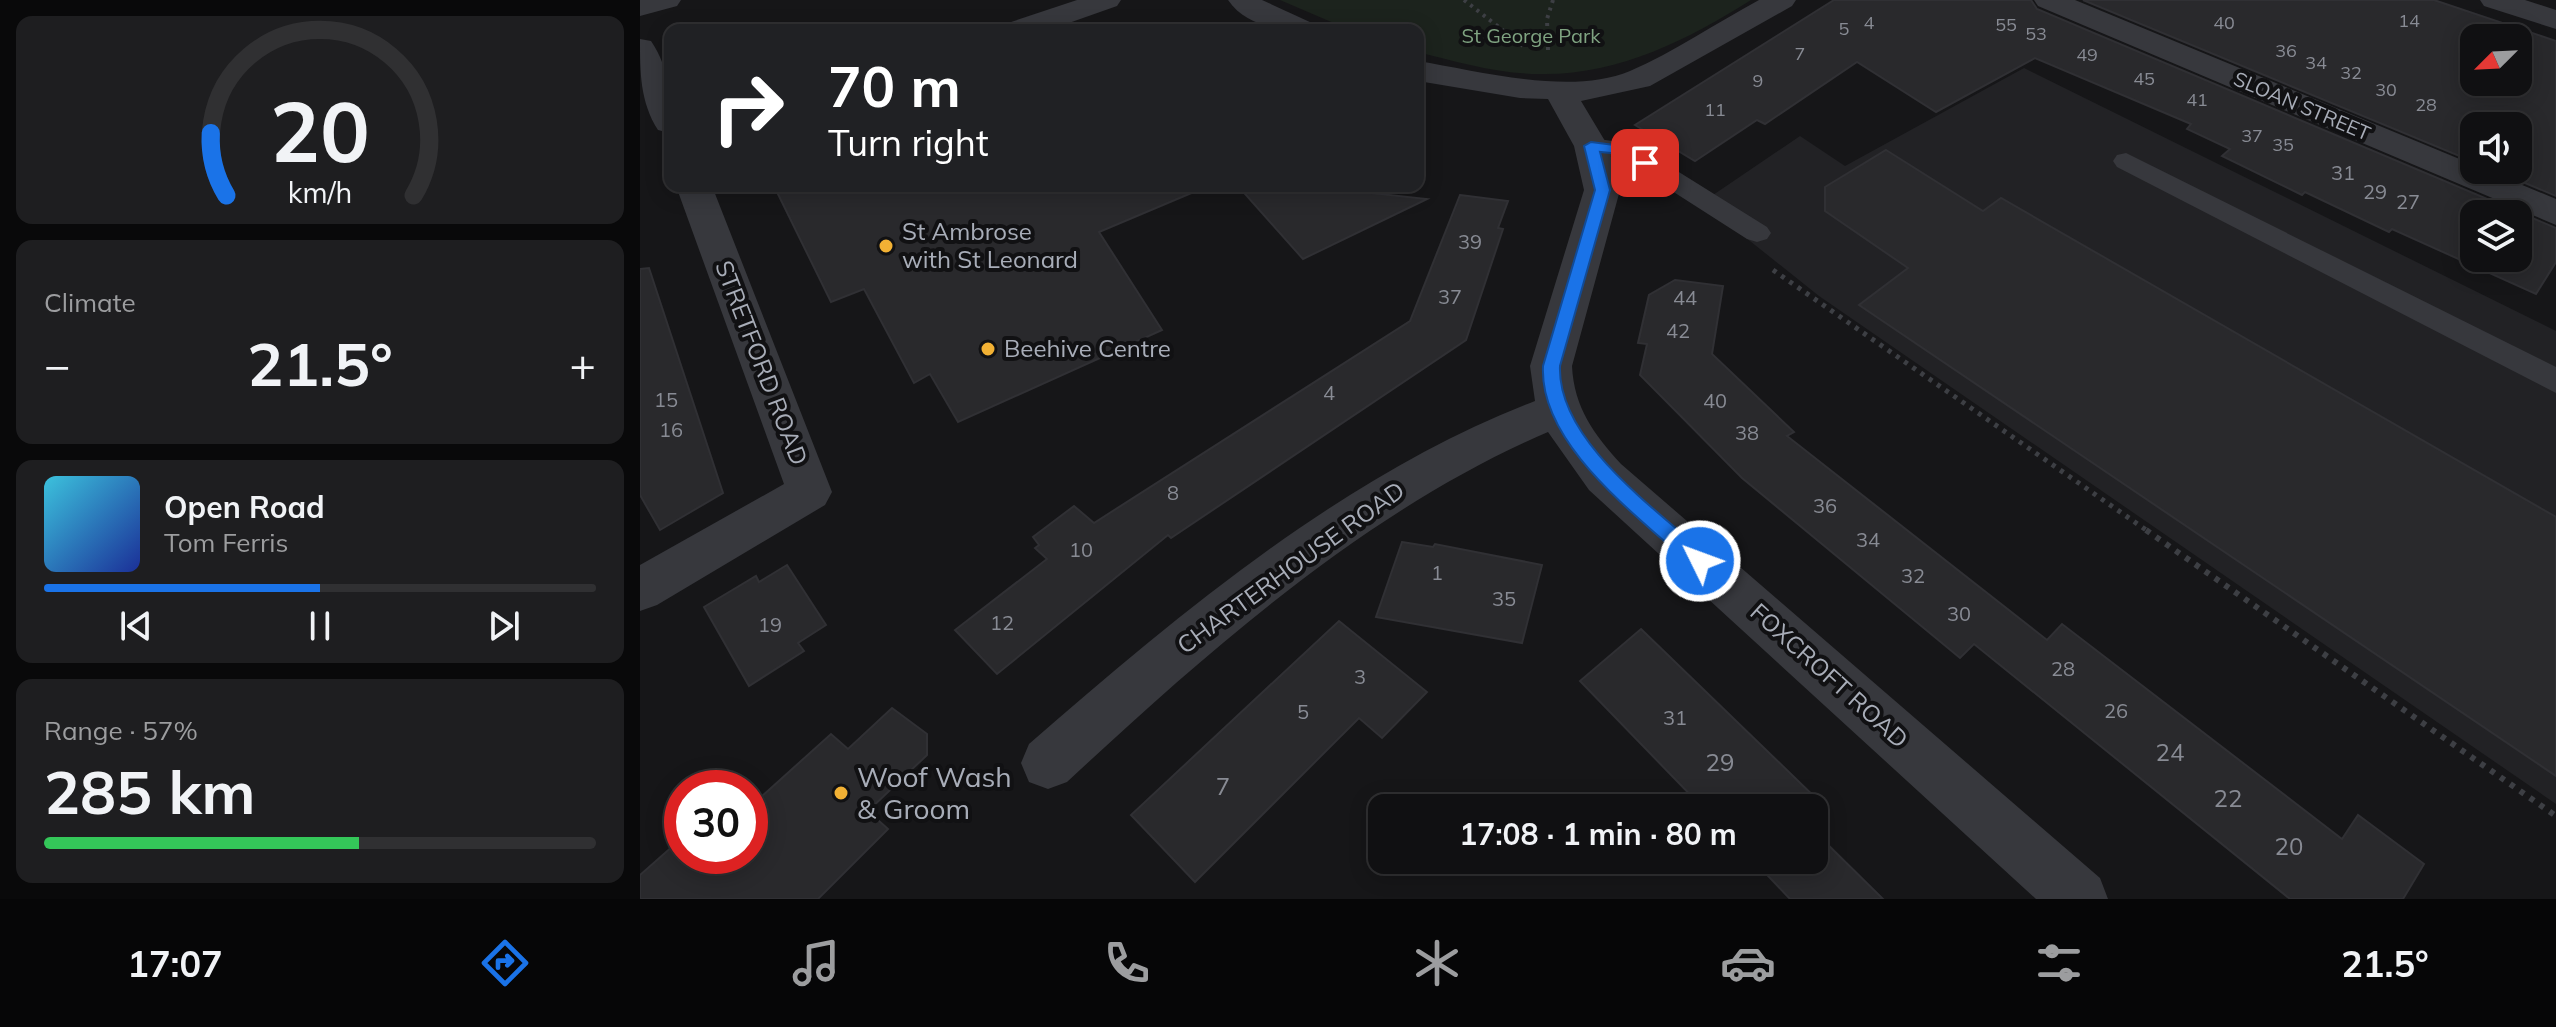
<!DOCTYPE html>
<meta charset="utf-8">
<style>
:root{--surface:#101012;--page:#1e1e20;--text:#f1f3f6;--muted:#9c9d9f;--line:#303032;--accent:#1a73e8}
body{margin:0;font-family:Mulish,sans-serif;background:var(--page);color:var(--text);height:100vh;display:flex;flex-direction:column;font-size:30px;white-space:nowrap}
*{box-sizing:border-box;margin:0}
p{font-size:26px;color:var(--muted)}
.icon{flex:none;width:44px;height:44px;fill:none;stroke:currentColor;stroke-width:2;stroke-linecap:round;stroke-linejoin:round}
.map{position:relative;flex:1;overflow:hidden}
.details{display:flex;flex-direction:column;gap:16px;padding:16px;background:#09090a;width:640px}
.details>*{flex:none}
.hud{position:absolute;left:24px;top:24px;width:760px;height:168px;border-radius:16px;box-shadow:0 4px 20px #0003,0 0 0 2px var(--line);background:#202124;color:#fff;overflow:hidden}
.needle{width:52px;rotate:246deg}
.fabs{position:absolute;left:1820px;top:24px;display:grid;gap:16px}
.fabs a{display:grid;place-items:center;width:72px;height:72px;border-radius:16px;background:var(--surface);box-shadow:0 4px 20px #0003,0 0 0 2px var(--line);font-size:40px}
.speed{position:absolute;left:24px;top:770px;display:flex;gap:16px;font-size:40px;font-weight:700;text-align:center}
.speed>*{display:grid;place-content:center;width:104px;height:104px;border-radius:50%;background:var(--surface);box-shadow:0 4px 20px #0003,0 0 0 2px var(--line);line-height:1}
.speed .limit{border:12px solid #d22;background:#fff;color:#111}
.pin{position:absolute;display:grid;place-items:center;width:68px;height:68px;color:#fff;margin:-34px;border-radius:16px;box-shadow:0 4px 12px #0006}
.me{position:absolute;width:88px;margin:-44px;rotate:312deg;stroke-linejoin:round;filter:drop-shadow(0 0 6px #0008)}
.turn{display:flex;align-items:center;gap:28px;height:168px;padding:0 32px;font-size:36px}
.turn .icon{width:104px;height:104px;stroke-width:2.5}
.turn b{display:block;font-size:56px;line-height:68px}
.big{font-size:60px;font-weight:700;line-height:1.1}
.details .tile{flex:1;display:flex;flex-direction:column;justify-content:center;gap:12px;min-width:0;padding:0 28px;border-radius:16px;background:var(--page)}
.details .dial{align-items:center;gap:0}
.dial svg{height:208px;overflow:visible;fill:none;stroke:var(--line);stroke-width:7;stroke-linecap:round;text-anchor:middle}
.dial text{fill:var(--text);stroke:none}
.song{display:flex;align-items:center;gap:24px}
.cover{width:96px;height:96px;border-radius:12px;background:linear-gradient(135deg,hsl(190 70% 55%),hsl(230 70% 35%))}
.played{height:8px;border-radius:4px;background:linear-gradient(90deg,var(--accent) 50%,var(--line) 50%)}
.keys{display:flex;justify-content:space-around;direction:ltr}
.heat{display:flex;justify-content:space-between;align-items:center;font-size:44px;direction:ltr}
.charge{height:12px;border-radius:6px;background:linear-gradient(90deg,#34c759 57%,var(--line) 0)}
.trip{position:absolute;left:728px;top:794px;width:460px;height:80px;border-radius:16px;background:var(--surface);box-shadow:0 4px 20px #0003,0 0 0 2px var(--line);font-weight:700;line-height:80px;text-align:center}
.dock{display:flex;height:128px;justify-content:space-around;align-items:center;background:#060607;color:var(--muted)}
.dock .icon{width:56px;height:56px}
.dock .active{color:var(--accent)}
.dock b{font-size:36px;color:var(--text)}
main{display:flex;flex:1;min-height:0}
.map>svg:first-child{display:block}
.built{fill:#222225}
.green{fill:#1c231d}
.building{fill:#29292c;stroke:#303034;stroke-width:2;fill-rule:evenodd}
.lines{fill:none;stroke-linecap:round;stroke-linejoin:round}
.path-far2{stroke:#3d3f44;stroke-width:4;stroke-dasharray:3 5;stroke-linecap:butt}
.path-far1{stroke:#3d3f44;stroke-width:5;stroke-dasharray:4 6;stroke-linecap:butt}
.path{stroke:#3d3f44;stroke-width:6;stroke-dasharray:5 7;stroke-linecap:butt}
.service{fill:#37383d;fill-rule:evenodd}
.minor{fill:#37383d;fill-rule:evenodd}
.route{fill:#1a73e8;stroke:#114b97;stroke-width:2}
.poi-dot{fill:#f2b134;stroke:#111113;stroke-width:3}
.labels{text-anchor:middle;stroke-width:8;stroke-linejoin:round;paint-order:stroke}
.far-number-label{font-size:18px;fill:#888b94}
.far-park-label{font-size:20px;fill:#7fa381;stroke:#111113}
.far-street-label{font-size:20px;fill:#a8adb8;stroke:#111113}
.number-label{font-size:20px;fill:#888b94}
.poi-label{font-size:24px;fill:#a8adb8;stroke:#111113;text-anchor:start}
.street-label{font-size:24px;fill:#a8adb8;stroke:#111113}
.near-number-label{font-size:24px;fill:#888b94}
.near-poi-label{font-size:28px;fill:#a8adb8;stroke:#111113;text-anchor:start}
</style>
<main>
<section class="details">
<div class="tile dial"><svg viewBox="0 0 100 80">
<path d="M14 69A42 42 0 1 1 86 69"/>
<path d="M14 69A42 42 0 0 1 8 45" stroke="#1a73e8"/>
<text x="50" y="56" font-size="32" font-weight="700">20</text>
<text x="50" y="72" font-size="11">km/h</text>
</svg></div>
<div class="tile"><p>Climate</p>
<div class="heat"><a>−</a><b class="big">21.5°</b><a>+</a></div>
</div>
<div class="tile">
<div class="song"><i class="cover"></i><div><b>Open Road</b><p>Tom Ferris</p></div></div>
<div class="played"></div>
<div class="keys"><svg class="icon" aria-label="previous" viewBox="0 0 24 24"><path d="M18 5L8 12l10 7zM5 5v14"/></svg><svg class="icon" aria-label="pause" viewBox="0 0 24 24"><path d="M8 5v14M16 5v14"/></svg><svg class="icon" aria-label="next" viewBox="0 0 24 24"><path d="M6 5l10 7-10 7zM19 5v14"/></svg></div>
</div>
<div class="tile"><p>Range · 57%</p><b class="big">285 km</b><div class="charge"></div></div>
</section>
<div class="map">
<svg width="1916" height="899" viewBox="0 0 1916 899">
<rect width="100%" height="100%" fill="#161618"/>
<path class="built" d="M 1384,68 L 1916,331 L 1916,804 L 1179,296 L 1066,206 L 1073,195 L 1160,136 L 1205,166 Z"/>
<path class="green" d="M 640,0 L 1111,0 C 1048,40 976,76 899,74 C 859,74 817,62 778,52 L 778,30 L 710,30 Z"/>
<g class="building">
<path d="M 1194,0 L 1391,0 L 1397,9 L 1916,228 L 1916,262 L 1896,294 L 1752,229 L 1749,232 L 1665,192 L 1662,195 L 1582,156 L 1590,149 L 1547,129 L 1551,124 L 1395,58 L 1296,112 L 1217,62 L 1125,124 L 1117,120 L 1055,161 L 995,125 ZM 1834,214 L 1878,214 L 1878,258 L 1834,258 Z"/>
<path d="M 1443,0 L 1794,0 L 1916,41 L 1916,196 L 1854,170 L 1878,170 L 1878,126 L 1834,126 L 1834,162 ZM 1834,38 L 1878,38 L 1878,82 L 1834,82 Z"/>
<path d="M 1246,150 L 1343,211 L 1361,198 L 1916,517 L 1916,776 L 1219,305 L 1268,268 L 1185,211 L 1185,187 Z"/>
<path d="M 134,186 L 568,186 L 459,232 L 522,330 L 318,422 L 290,374 L 274,383 L 224,289 L 191,302 Z"/>
<path d="M 598,186 L 667,186 L 787,199 L 663,259 Z"/>
<path d="M 820,195 L 868,201 L 858,228 L 863,229 L 826,340 L 531,538 L 528,535 L 357,674 L 315,630 L 407,559 L 395,548 L 399,545 L 393,537 L 434,506 L 454,523 L 770,321 Z"/>
<path d="M 9,268 L 83,493 L 20,530 L 0,495 L 0,269 Z"/>
<path d="M 1035,280 L 1083,286 L 1072,354 L 1154,432 L 1147,436 L 1407,640 L 1422,624 L 1702,839 L 1718,815 L 1784,864 L 1763,899 L 1650,899 L 1334,644 L 1320,658 L 1102,478 L 1000,375 L 1007,344 L 998,343 L 1009,295 Z"/>
<path d="M 762,542 L 793,547 L 795,544 L 902,565 L 882,643 L 736,617 Z"/>
<path d="M 147,565 L 186,625 L 158,643 L 164,651 L 109,686 L 64,607 L 116,576 L 119,582 Z"/>
<path d="M 699,621 L 787,692 L 742,738 L 719,718 L 555,882 L 491,815 Z"/>
<path d="M 1001,629 L 1182,804 L 1174,812 L 1174,808 L 1063,808 L 940,681 Z"/>
<path d="M 252,708 L 287,734 L 287,755 L 228,811 L 248,829 L 178,899 L 0,899 L 0,875 L 42,838 L 42,856 L 110,856 L 110,807 L 191,734 L 208,749 Z"/>
<path d="M 1174,831 L 1243,899 L 1150,899 L 1113,860 L 1174,860 Z"/>
</g>
<g class="lines">
<g class="path-far2">
<path d="M 824,0 L 883,46"/>
<path d="M 908,50 L 907,19 L 913,0"/>
</g>
<path class="path-far1" d="M 1133,270 L 1509,532"/>
<path class="path" d="M 1506,530 L 1916,816"/>
<g class="service">
<path d="M 951,138 L 994,144 L 1127,227 L 1131,233 L 1127,239 L 1117,242 L 1107,239 L 979,157 L 942,152 L 938,146 L 942,140 Z"/>
<path d="M 1486,153 L 1916,367 L 1916,393 L 1477,167 L 1473,161 L 1477,155 Z"/>
</g>
<g class="minor">
<path d="M 0,0 L 41,0 L 37,6 L 0,16 Z"/>
<path d="M 437,0 L 481,0 L 477,6 L 409,30 L 364,30 L 368,23 Z"/>
<path d="M 588,0 L 622,0 L 672,23 L 676,30 C 644,30 608,29 588,0 Z"/>
<path d="M 1119,0 L 1156,0 L 1152,6 L 1010,86 L 941,101 L 968,146 L 980,190 L 932,366 C 934,408 954,434 981,464 L 1460,878 L 1468,899 L 1396,899 L 949,490 L 908,432 C 728,509 569,650 427,782 L 408,789 L 389,782 L 381,763 L 389,744 C 541,612 705,474 895,401 L 890,366 L 944,190 L 934,146 L 908,99 L 880,98 L 778,81 L 778,61 C 839,71 931,96 990,71 C 1034,52 1076,23 1119,0 Z"/>
<path d="M 1394,0 L 1435,0 L 1834,165 L 1834,170 L 1846,170 L 1916,199 L 1916,225 L 1398,6 Z"/>
<path d="M 1840,0 L 1885,0 L 1916,10 L 1916,29 L 1844,6 Z"/>
<path d="M 0,39 L 11,41 C 31,70 30,100 30,133 L 18,130 C 0,102 0,72 0,39 Z"/>
<path d="M 36,186 L 72,186 L 192,492 L 185,505 L 17,605 L 0,611 L 0,565 L 144,484 Z"/>
</g>
</g>
<path class="route" d="M 951,142 L 990,147 L 1012,163 L 1005,167 L 981,154 L 960,152 L 970,190 L 920,366 C 917,440 1016,509 1067,555 L 1070,561 L 1067,567 L 1060,570 L 1053,567 C 1000,517 899,446 903,366 L 955,190 L 944,146 Z"/>
<g class="poi-dot">
<circle cx="246" cy="246" r="8"/>
<circle cx="348" cy="349" r="8"/>
<circle cx="201" cy="793" r="8"/>
</g>
<g class="labels">
<g class="far-number-label">
<text x="1769" y="27">14</text>
<text x="1229" y="29">4</text>
<text x="1584" y="29">40</text>
<text x="1366" y="31">55</text>
<text x="1204" y="35">5</text>
<text x="1396" y="40">53</text>
<text x="1646" y="57">36</text>
<text x="1160" y="60">7</text>
<text x="1447" y="61">49</text>
<text x="1676" y="69">34</text>
<text x="1711" y="79">32</text>
<text x="1504" y="85">45</text>
<text x="1118" y="87">9</text>
<text x="1746" y="96">30</text>
<text x="1557" y="106">41</text>
<text x="1786" y="111">28</text>
<text x="1075" y="116">11</text>
<text x="1612" y="142">37</text>
<text x="1643" y="151">35</text>
</g>
<g class="far-park-label">
<text x="891" y="43">St George Park</text>
</g>
<g class="far-street-label">
<text transform="translate(1662 106) rotate(23)" y="7">SLOAN STREET</text>
</g>
<g class="number-label">
<text x="1703" y="180">31</text>
<text x="1735" y="199">29</text>
<text x="1768" y="209">27</text>
<text x="830" y="249">39</text>
<text x="810" y="304">37</text>
<text x="1045" y="305">44</text>
<text x="1038" y="338">42</text>
<text x="689" y="400">4</text>
<text x="26" y="407">15</text>
<text x="1075" y="408">40</text>
<text x="31" y="437">16</text>
<text x="1107" y="440">38</text>
<text x="533" y="500">8</text>
<text x="1185" y="513">36</text>
<text x="1228" y="547">34</text>
<text x="441" y="557">10</text>
<text x="797" y="580">1</text>
<text x="1273" y="583">32</text>
<text x="864" y="606">35</text>
<text x="1319" y="621">30</text>
<text x="362" y="630">12</text>
<text x="130" y="632">19</text>
<text x="1423" y="676">28</text>
<text x="720" y="684">3</text>
<text x="1476" y="718">26</text>
<text x="663" y="719">5</text>
<text x="1035" y="725">31</text>
</g>
<g class="poi-label">
<text x="262" y="240">St Ambrose<tspan x="262" dy="28">with St Leonard</tspan></text>
<text x="364" y="357">Beehive Centre</text>
</g>
<g class="street-label">
<text transform="translate(121 363) rotate(69)" y="8">STRETFORD ROAD</text>
<text transform="translate(651 568) rotate(-36)" y="8">CHARTERHOUSE ROAD</text>
<text transform="translate(1189 676) rotate(42)" y="8">FOXCROFT ROAD</text>
</g>
<g class="near-number-label">
<text x="1530" y="761">24</text>
<text x="1080" y="771">29</text>
<text x="583" y="795">7</text>
<text x="1588" y="807">22</text>
<text x="1649" y="855">20</text>
</g>
<g class="near-poi-label">
<text x="217" y="787">Woof Wash<tspan x="217" dy="32">&amp; Groom</tspan></text>
</g>
</g>
</svg>
<div class="fabs">
<a><svg class="needle" viewBox="-14 -14 28 28"><path d="M0-13l5 13h-10z" fill="#e53935"/><path d="M0 13l5-13h-10z" fill="#9c9d9f"/></svg></a>
<a><svg class="icon" aria-label="sound" viewBox="0 0 24 24"><path d="M4 9h4l5-4v14l-5-4H4zM17 9q2 3 0 6"/></svg></a>
<a><svg class="icon" aria-label="layers" viewBox="0 0 24 24"><path d="M12 4l9 5-9 5-9-5zM3 14l9 5 9-5"/></svg></a>
</div>
<div class="speed"><div class="limit">30</div></div>
<div class="pin" style="left:1005px;top:163px;background:#d93025"><svg class="icon" aria-label="arrive" viewBox="0 0 24 24"><path d="M6 21V4h12l-3 4 3 4H6"/></svg></div>
<svg class="me" style="left:1060px;top:561px" viewBox="-20 -20 40 40"><circle r="17" fill="#1a73e8" stroke="#fff" stroke-width="3"/><path d="M0-11L8 9 0 5-8 9z" fill="#fff"/></svg>
<div class="trip">17:08 · 1 min · 80 m</div>
<div class="hud">
<div class="turn"><svg class="icon" aria-label="right" viewBox="0 0 24 24"><path d="M7 20v-9h11M14 6l5 5-5 5"/></svg><div><b>70 m</b>Turn right</div></div>
</div>
</div>
</main>
<nav class="dock">
<b>17:07</b>
<svg class="icon active" aria-label="directions" viewBox="0 0 24 24"><path d="M12 3l9 9-9 9-9-9zM9 14v-3h6M13 9l2 2-2 2"/></svg>
<svg class="icon" aria-label="music" viewBox="0 0 24 24"><path d="M9 18V5l10-2v13"/><circle cx="6" cy="18" r="3"/><circle cx="16" cy="16" r="3"/></svg>
<svg class="icon" aria-label="phone" viewBox="0 0 24 24"><path d="M5 4h4l2 5-3 2q2 4 5 5l2-3 5 2v4C11 20 4 13 5 4z"/></svg>
<svg class="icon" aria-label="climate" viewBox="0 0 24 24"><path d="M12 3v18M4 7l16 10M4 17L20 7"/></svg>
<svg class="icon" aria-label="car" viewBox="0 0 24 24"><path d="M5 17H2v-5l4-1 3-4h7l3 4 3 1v5h-3M9 17h6M6 11h13"/><circle cx="7" cy="17" r="2"/><circle cx="17" cy="17" r="2"/></svg>
<svg class="icon" aria-label="filters" viewBox="0 0 24 24"><path d="M4 7h16M4 17h16"/><circle cx="9" cy="7" r="2"/><circle cx="15" cy="17" r="2"/></svg>
<b>21.5°</b>
</nav>
